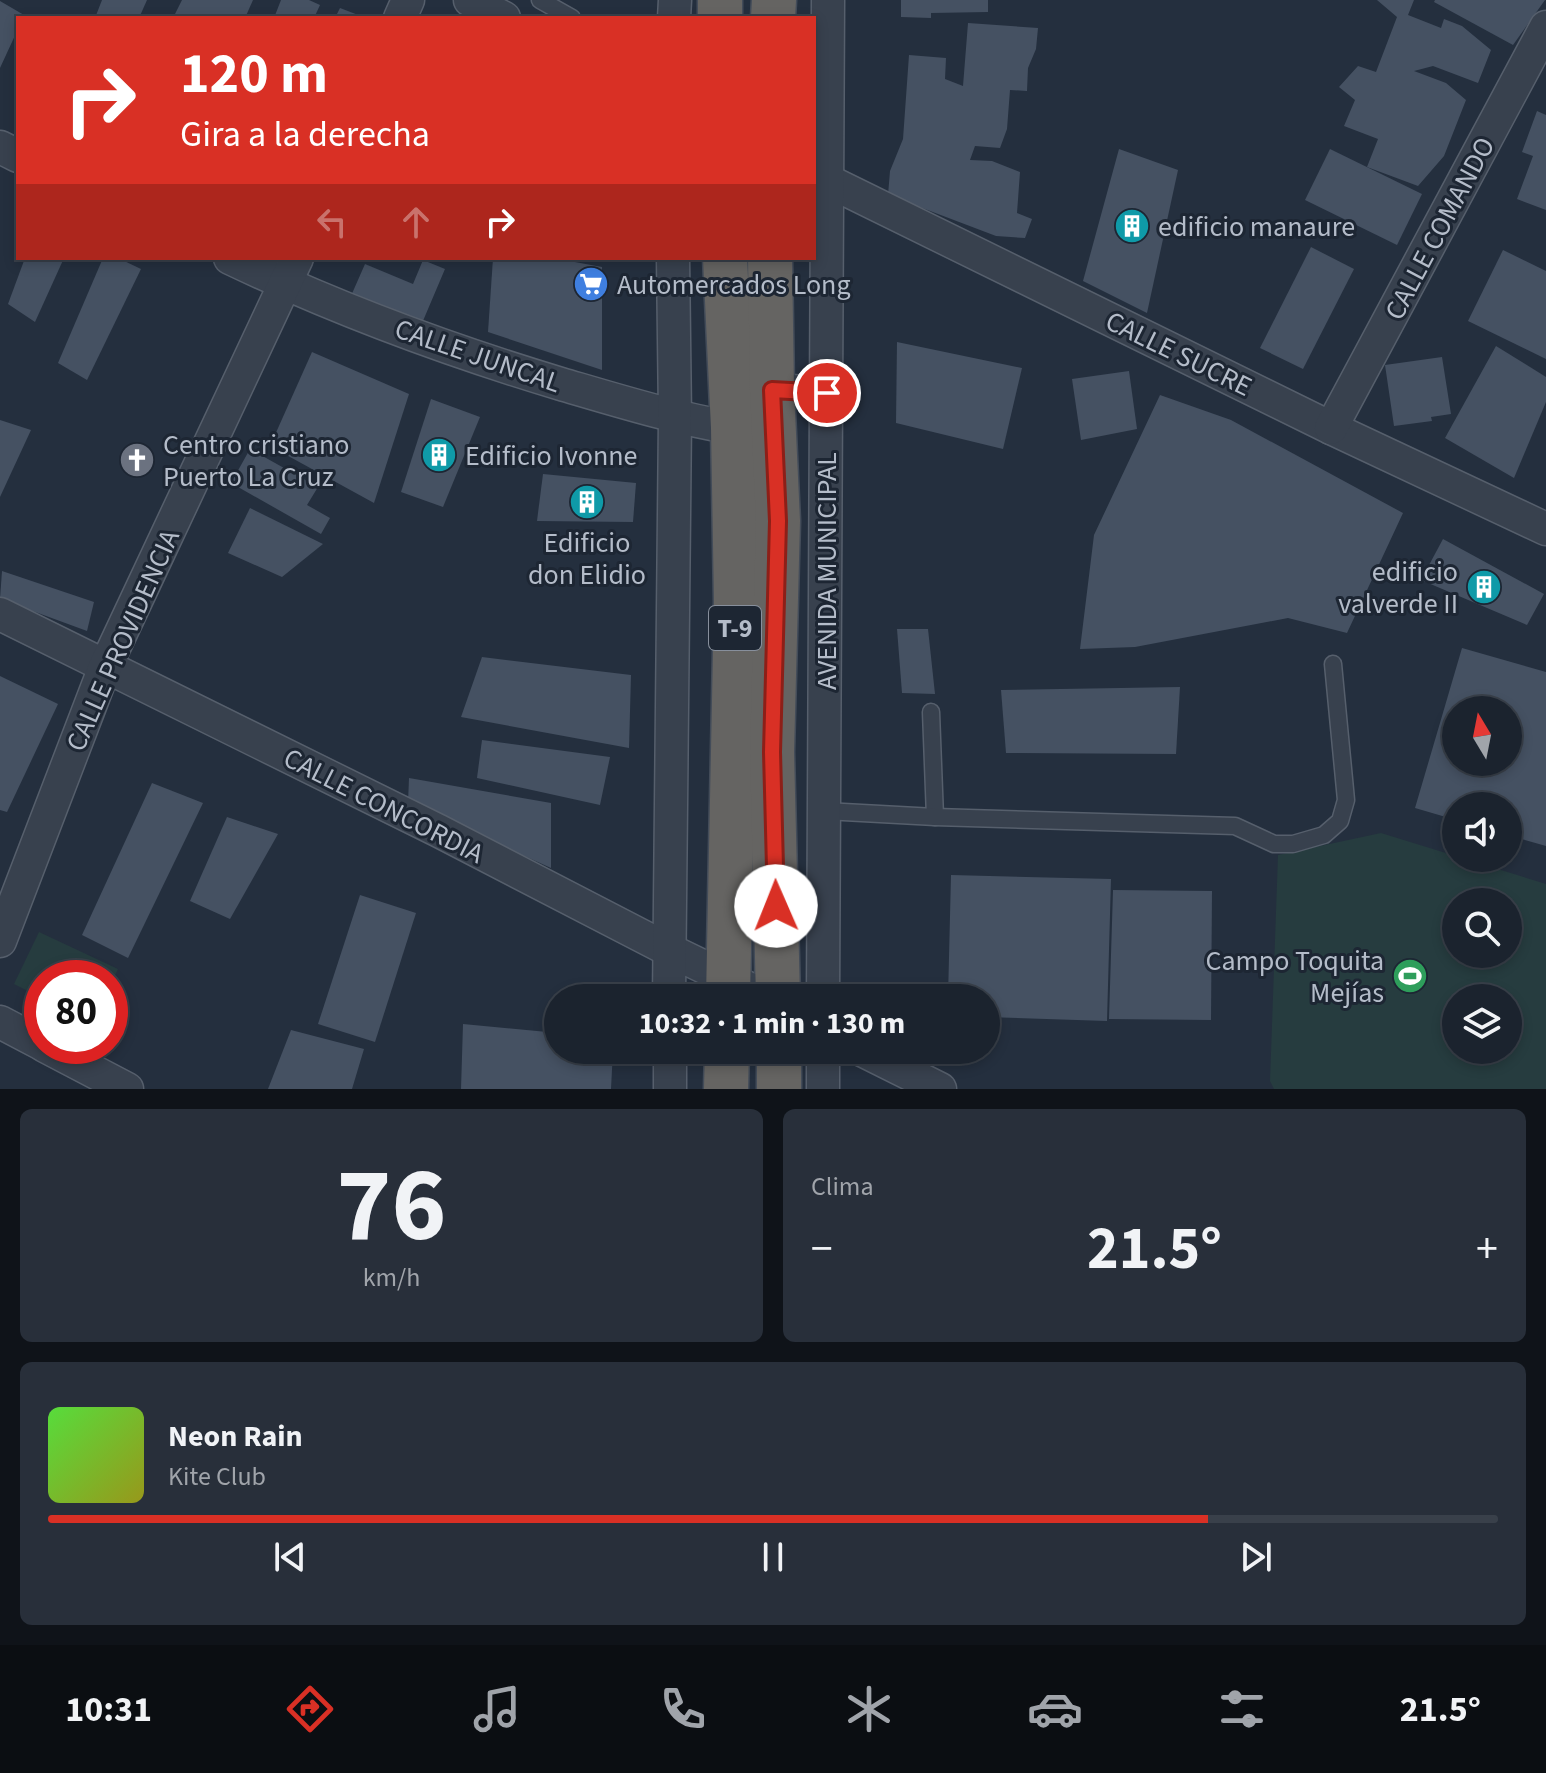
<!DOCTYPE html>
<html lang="es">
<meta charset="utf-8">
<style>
:root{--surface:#1b232e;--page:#282f3a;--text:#f1f3f6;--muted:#a0a4aa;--line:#39404a;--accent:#d93025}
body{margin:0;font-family:"Source Sans 3",sans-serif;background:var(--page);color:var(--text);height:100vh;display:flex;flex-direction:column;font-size:30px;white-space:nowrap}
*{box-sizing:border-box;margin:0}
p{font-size:26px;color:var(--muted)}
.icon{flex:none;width:44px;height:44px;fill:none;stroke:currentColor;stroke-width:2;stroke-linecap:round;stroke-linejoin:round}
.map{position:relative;height:1089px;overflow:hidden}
.drawer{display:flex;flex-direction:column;gap:20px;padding:20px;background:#0f1319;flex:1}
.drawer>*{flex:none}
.banner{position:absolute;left:16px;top:16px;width:800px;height:244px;border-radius:0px;box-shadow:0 4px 12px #0003,0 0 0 2px var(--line);background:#d93025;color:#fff;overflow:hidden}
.needle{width:52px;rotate:350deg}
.fabs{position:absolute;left:1442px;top:696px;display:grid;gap:16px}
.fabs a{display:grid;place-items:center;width:80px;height:80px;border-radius:50%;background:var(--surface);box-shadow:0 4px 12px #0003,0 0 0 2px var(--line);font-size:40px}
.speed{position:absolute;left:24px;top:960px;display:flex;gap:16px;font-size:40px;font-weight:700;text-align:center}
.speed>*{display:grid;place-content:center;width:104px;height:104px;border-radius:50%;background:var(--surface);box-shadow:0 4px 12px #0003,0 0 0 2px var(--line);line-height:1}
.speed .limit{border:12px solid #d22;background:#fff;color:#111}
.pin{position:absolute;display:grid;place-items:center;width:68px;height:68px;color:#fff;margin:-34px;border:4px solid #fff;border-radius:50%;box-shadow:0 2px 8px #0007}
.me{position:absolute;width:88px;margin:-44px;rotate:359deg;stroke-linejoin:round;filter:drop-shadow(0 0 6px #0008)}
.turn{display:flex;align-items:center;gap:28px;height:168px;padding:0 32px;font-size:36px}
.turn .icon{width:104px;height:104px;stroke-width:2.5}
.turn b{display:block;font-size:56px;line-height:68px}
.lanes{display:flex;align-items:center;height:76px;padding:0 32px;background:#0003;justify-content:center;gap:40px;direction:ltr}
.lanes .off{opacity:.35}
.big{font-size:60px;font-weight:700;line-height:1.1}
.drawer .tile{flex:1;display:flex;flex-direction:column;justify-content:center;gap:12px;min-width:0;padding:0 28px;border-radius:12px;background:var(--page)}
.drawer .dial{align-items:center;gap:0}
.dial b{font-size:104px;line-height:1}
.song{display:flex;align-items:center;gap:24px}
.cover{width:96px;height:96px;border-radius:12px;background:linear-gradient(135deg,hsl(110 70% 55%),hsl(60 70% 35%))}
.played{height:8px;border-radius:4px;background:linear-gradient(90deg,var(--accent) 80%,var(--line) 80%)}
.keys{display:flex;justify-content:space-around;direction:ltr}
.heat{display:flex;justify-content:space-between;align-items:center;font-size:44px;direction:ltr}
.drawer .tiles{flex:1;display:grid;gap:20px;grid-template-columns:1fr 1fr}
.tile:last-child{grid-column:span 2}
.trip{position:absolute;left:544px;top:984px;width:456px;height:80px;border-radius:40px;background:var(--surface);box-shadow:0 4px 12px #0003,0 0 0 2px var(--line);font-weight:700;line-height:80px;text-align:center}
.menu{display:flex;height:128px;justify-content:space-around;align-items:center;background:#0b0e12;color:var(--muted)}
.menu .icon{width:56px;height:56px}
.menu .active{color:var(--accent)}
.menu b{font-size:36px;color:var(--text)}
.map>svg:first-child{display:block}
.green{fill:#263c3f;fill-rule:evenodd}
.building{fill:#455162;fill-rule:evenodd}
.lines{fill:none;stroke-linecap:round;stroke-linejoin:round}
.service-casing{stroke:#565f6c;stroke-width:19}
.minor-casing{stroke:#565f6c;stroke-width:35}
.trunk-casing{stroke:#434c59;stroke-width:47}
.service{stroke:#38414e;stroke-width:16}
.minor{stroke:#38414e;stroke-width:32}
.trunk{stroke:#656462;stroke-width:44}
.route-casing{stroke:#8d1f18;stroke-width:20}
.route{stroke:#d93025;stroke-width:14}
.labels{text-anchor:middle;stroke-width:6;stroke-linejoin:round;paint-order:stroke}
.shield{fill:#1d2633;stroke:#878f9c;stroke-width:2}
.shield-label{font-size:26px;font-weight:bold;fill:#b4bcc9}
.poi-label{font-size:28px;fill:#b4bcc9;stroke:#1d2633;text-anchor:start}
.street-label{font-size:28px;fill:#b4bcc9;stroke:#1d2633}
</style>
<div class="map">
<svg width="1546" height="1089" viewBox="0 0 1546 1089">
<rect width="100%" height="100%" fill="#242f3e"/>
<g class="green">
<path d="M 1381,833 L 1546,884 L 1546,1089 L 1274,1089 L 1270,1081 L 1278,855 ZM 1456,902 L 1508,902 L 1508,954 L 1456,954 ZM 1456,998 L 1508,998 L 1508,1050 L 1456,1050 Z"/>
<path d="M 39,932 L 118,969 L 110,986 L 110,978 L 42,978 L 42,998 L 14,984 Z"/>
</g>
<g class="building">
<path d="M 102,0 L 147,0 L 139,18 L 95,18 Z"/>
<path d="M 182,0 L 253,0 L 245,18 L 173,18 Z"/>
<path d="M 281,0 L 309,0 L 320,5 L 314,18 L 274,18 Z"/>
<path d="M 901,0 L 988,0 L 988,12 L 931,13 L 931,18 L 901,17 Z"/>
<path d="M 1377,0 L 1414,0 L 1408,15 L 1441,28 L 1444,19 L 1462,26 L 1491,50 L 1478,83 L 1433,66 L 1414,71 L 1446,83 L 1466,100 L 1444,156 L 1418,186 L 1367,167 L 1378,139 L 1344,126 L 1355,100 L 1339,87 L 1358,66 L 1376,72 L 1397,17 Z"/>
<path d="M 1435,0 L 1545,0 L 1513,45 L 1434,2 Z"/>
<path d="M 0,1 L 24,15 L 23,18 L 18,18 L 18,29 L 0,68 Z"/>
<path d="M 340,8 L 366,18 L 335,18 Z"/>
<path d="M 968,23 L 1038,28 L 1036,49 L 1028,68 L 1027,91 L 1010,90 L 1007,129 L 1000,148 L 975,146 L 970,160 L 992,161 L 1020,172 L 1017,213 L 1032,219 L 1025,238 L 996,236 L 888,195 L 890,171 L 903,139 L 909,55 L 946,58 L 945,79 L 963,86 Z"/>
<path d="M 1537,111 L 1546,115 L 1546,210 L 1517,199 L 1533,156 L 1522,152 Z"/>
<path d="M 1119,149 L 1178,170 L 1147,313 L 1083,281 Z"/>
<path d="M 1330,149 L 1422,194 L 1397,245 L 1305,200 Z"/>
<path d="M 1311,247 L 1354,269 L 1303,369 L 1260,348 Z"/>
<path d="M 1503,250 L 1546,271 L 1546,359 L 1468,321 Z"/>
<path d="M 25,258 L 64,258 L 35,322 L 8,304 Z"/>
<path d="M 103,258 L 118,258 L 141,269 L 87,380 L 58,363 Z"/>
<path d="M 493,258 L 553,258 L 602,267 L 602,370 L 488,332 Z"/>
<path d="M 423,260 L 445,269 L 417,335 L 347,305 L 365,264 L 413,284 Z"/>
<path d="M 897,342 L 1022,368 L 1003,449 L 896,423 Z"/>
<path d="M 1496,346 L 1546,377 L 1546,402 L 1514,478 L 1445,438 Z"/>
<path d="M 312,352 L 409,394 L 374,503 L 270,446 Z"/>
<path d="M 1442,357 L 1451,414 L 1431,417 L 1432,421 L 1394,426 L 1385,365 Z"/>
<path d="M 1129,371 L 1137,429 L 1081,440 L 1072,379 Z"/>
<path d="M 1160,395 L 1231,420 L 1403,513 L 1347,633 L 1288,618 L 1135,647 L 1080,649 L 1094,535 Z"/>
<path d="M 431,399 L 480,417 L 443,507 L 401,492 Z"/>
<path d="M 0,420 L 31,430 L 0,497 Z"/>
<path d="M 250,449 L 318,487 L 307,505 L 330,518 L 321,534 L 231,483 Z"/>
<path d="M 543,474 L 636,483 L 633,522 L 537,521 Z"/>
<path d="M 250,508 L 323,544 L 282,577 L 228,553 Z"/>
<path d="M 1443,539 L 1544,594 L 1527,625 L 1421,580 Z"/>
<path d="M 2,571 L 94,602 L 87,631 L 0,599 Z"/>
<path d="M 897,629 L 928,629 L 935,694 L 902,693 Z"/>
<path d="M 1462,648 L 1546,672 L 1546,846 L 1508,835 L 1508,806 L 1456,806 L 1456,820 L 1415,808 ZM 1456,710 L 1508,710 L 1508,762 L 1456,762 Z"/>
<path d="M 482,657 L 631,675 L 629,748 L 461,717 Z"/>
<path d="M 0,676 L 58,704 L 7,812 L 0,810 Z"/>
<path d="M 1180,687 L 1176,754 L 1006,753 L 1001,690 Z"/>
<path d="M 482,740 L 610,757 L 600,805 L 477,778 Z"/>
<path d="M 409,778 L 551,803 L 551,868 L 408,803 Z"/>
<path d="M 152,783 L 203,803 L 128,958 L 82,935 Z"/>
<path d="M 227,817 L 278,834 L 230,919 L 190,901 Z"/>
<path d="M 951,875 L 1111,879 L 1107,1021 L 986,1017 L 986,998 L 948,998 Z"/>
<path d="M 1113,890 L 1212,891 L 1211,1020 L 1109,1019 Z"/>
<path d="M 360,895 L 416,913 L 375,1042 L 318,1024 Z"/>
<path d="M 463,1024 L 558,1033 L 558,1050 L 613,1050 L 611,1089 L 461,1089 Z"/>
<path d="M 291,1030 L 364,1049 L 352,1089 L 268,1089 Z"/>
</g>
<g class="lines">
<g class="service-casing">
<g id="service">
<path d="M 540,0 L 572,18"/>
<path d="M 931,712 L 935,817"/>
<path d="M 825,811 L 935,817 L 1235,826 L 1274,844 L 1293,844 L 1324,835 L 1340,821 L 1346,800 L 1333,664"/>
</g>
</g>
<g class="minor-casing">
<g id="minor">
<path d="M 470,0 L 504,18"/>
<path d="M 400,18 L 408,0"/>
<path d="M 674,18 L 675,0"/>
<path d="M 0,147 L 18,156"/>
<path d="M 814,174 L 1331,428 L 1546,529"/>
<path d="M 230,258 C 337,309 448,350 561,384 C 619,401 674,418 733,428"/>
<path d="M 772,390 L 827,393"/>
<path d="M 1331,428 L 1546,27"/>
<path d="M 0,614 L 439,831 L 669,950 L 768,998"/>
<path d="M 0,941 L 105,667 L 297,258"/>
<path d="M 669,998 L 675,418 L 673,258"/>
<path d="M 823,998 L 828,0"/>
<path d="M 0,1022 L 42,1044"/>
<path d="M 45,1046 L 127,1089"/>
<path d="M 670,1050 L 670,1089"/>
<path d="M 823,1050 L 823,1089"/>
<path d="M 862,1050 L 940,1089"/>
</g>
</g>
<g class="trunk-casing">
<g id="trunk">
<path d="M 720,18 L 720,0"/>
<path d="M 773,18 L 774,0"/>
<path d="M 725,258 L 733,428 L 736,602 L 728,998"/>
<path d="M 770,258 L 772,390 L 778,521 L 772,752 L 778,998"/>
<path d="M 779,1050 L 779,1089"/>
<path d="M 726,1089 L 727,1050"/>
</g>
</g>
<use href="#service" class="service"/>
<use href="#minor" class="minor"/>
<use href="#trunk" class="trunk"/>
</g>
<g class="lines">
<g class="route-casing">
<path id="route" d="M 776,906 L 772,752 L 778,521 L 772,390 L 827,393"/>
</g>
<use href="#route" class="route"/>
</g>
<defs>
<g id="building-disc" transform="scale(1.8)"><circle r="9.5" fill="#0f9aa8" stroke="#1d2633"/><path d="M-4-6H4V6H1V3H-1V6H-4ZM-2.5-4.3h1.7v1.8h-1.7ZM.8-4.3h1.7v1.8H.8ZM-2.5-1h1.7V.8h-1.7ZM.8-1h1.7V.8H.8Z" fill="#fff"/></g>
<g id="supermarket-disc" transform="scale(1.8)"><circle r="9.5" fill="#3f7fe0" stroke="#1d2633"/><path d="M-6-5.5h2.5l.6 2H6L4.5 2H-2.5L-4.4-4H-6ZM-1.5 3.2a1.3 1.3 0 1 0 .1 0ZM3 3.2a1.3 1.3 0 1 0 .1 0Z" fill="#fff"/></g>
<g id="church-disc" transform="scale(1.8)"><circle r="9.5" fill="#6b7280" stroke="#1d2633"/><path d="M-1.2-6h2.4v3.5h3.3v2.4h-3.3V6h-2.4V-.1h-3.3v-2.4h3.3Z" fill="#fff"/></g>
<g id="stadium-disc" transform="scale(1.8)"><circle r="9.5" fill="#2e9e5b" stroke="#1d2633"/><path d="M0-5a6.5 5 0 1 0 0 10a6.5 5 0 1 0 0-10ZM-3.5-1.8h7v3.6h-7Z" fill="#fff"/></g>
</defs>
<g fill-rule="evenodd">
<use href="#building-disc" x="1132" y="226"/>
<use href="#supermarket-disc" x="591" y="284"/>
<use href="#building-disc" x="439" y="455"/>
<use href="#church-disc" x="137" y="460"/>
<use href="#building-disc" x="587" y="502"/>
<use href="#building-disc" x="1484" y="587"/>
<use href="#stadium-disc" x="1410" y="976"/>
</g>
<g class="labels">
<rect class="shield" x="709" y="606" width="52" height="44" rx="6"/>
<g class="shield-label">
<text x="735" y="637">T-9</text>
</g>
<g class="poi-label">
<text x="1158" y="236">edificio manaure</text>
<text x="617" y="294">Automercados Long</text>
<text x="163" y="454">Centro cristiano<tspan x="163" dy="32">Puerto La Cruz</tspan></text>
<text x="465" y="465">Edificio Ivonne</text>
<text x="587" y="552" text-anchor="middle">Edificio<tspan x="587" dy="32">don Elidio</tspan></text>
<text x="1458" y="581" text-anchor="end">edificio<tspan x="1458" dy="32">valverde II</tspan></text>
<text x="1384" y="970" text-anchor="end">Campo Toquita<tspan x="1384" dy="32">Mejías</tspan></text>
</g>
<g class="street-label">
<text transform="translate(1439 228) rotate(-62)" y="10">CALLE COMANDO</text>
<text transform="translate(1179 353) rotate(26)" y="10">CALLE SUCRE</text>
<text transform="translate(478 355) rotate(19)" y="10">CALLE JUNCAL</text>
<text transform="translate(826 571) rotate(-90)" y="10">AVENIDA MUNICIPAL</text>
<text transform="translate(122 640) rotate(-66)" y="10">CALLE PROVIDENCIA</text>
<text transform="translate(384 805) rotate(27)" y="10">CALLE CONCORDIA</text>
</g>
</g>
</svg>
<div class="fabs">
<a><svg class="needle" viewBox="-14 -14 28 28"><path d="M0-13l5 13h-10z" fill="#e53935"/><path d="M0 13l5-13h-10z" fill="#a0a4aa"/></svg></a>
<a><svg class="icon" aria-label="sound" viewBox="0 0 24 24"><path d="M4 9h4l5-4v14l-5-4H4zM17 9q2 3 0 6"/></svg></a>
<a><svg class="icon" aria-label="search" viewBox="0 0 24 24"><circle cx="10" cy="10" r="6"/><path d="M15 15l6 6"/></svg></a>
<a><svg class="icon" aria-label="layers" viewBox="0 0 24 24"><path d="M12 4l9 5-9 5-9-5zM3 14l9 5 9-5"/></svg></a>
</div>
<div class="speed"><div class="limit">80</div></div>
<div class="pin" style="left:827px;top:393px;background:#d93025"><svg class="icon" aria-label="arrive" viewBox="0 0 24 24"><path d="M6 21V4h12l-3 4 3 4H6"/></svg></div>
<svg class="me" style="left:776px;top:906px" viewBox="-20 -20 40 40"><circle r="19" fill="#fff"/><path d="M0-13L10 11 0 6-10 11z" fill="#d93025"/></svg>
<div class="trip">10:32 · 1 min · 130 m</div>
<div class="banner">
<div class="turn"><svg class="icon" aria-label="right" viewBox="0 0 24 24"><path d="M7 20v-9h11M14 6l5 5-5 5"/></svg><div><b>120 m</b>Gira a la derecha</div></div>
<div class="lanes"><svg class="icon off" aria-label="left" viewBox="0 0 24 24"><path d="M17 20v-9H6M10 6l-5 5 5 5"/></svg><svg class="icon off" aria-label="ahead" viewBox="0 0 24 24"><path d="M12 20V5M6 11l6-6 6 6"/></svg><svg class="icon" aria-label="right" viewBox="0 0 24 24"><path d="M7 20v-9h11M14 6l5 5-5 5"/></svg></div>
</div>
</div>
<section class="drawer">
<div class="tiles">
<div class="tile dial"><b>76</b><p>km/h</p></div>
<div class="tile"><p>Clima</p>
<div class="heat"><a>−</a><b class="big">21.5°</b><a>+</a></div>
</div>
<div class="tile">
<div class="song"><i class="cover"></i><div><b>Neon Rain</b><p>Kite Club</p></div></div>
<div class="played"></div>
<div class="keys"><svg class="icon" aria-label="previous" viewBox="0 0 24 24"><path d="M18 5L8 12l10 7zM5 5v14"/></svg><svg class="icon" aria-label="pause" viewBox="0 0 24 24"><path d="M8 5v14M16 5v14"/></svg><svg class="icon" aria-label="next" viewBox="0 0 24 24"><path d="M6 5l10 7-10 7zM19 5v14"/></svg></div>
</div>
</div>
</section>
<nav class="menu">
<b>10:31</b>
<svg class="icon active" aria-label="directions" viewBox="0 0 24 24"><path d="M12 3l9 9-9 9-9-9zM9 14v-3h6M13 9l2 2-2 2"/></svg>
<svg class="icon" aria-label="music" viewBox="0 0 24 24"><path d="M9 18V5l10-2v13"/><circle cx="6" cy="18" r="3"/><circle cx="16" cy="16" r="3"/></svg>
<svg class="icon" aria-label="phone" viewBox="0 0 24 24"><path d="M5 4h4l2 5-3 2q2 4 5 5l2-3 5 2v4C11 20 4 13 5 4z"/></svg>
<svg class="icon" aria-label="climate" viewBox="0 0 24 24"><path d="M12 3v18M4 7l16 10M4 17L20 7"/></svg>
<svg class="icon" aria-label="car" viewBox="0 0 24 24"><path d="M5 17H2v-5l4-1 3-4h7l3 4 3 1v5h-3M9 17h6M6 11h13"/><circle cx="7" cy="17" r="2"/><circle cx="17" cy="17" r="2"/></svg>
<svg class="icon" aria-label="filters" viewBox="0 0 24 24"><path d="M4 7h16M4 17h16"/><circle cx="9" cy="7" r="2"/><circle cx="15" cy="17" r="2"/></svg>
<b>21.5°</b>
</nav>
